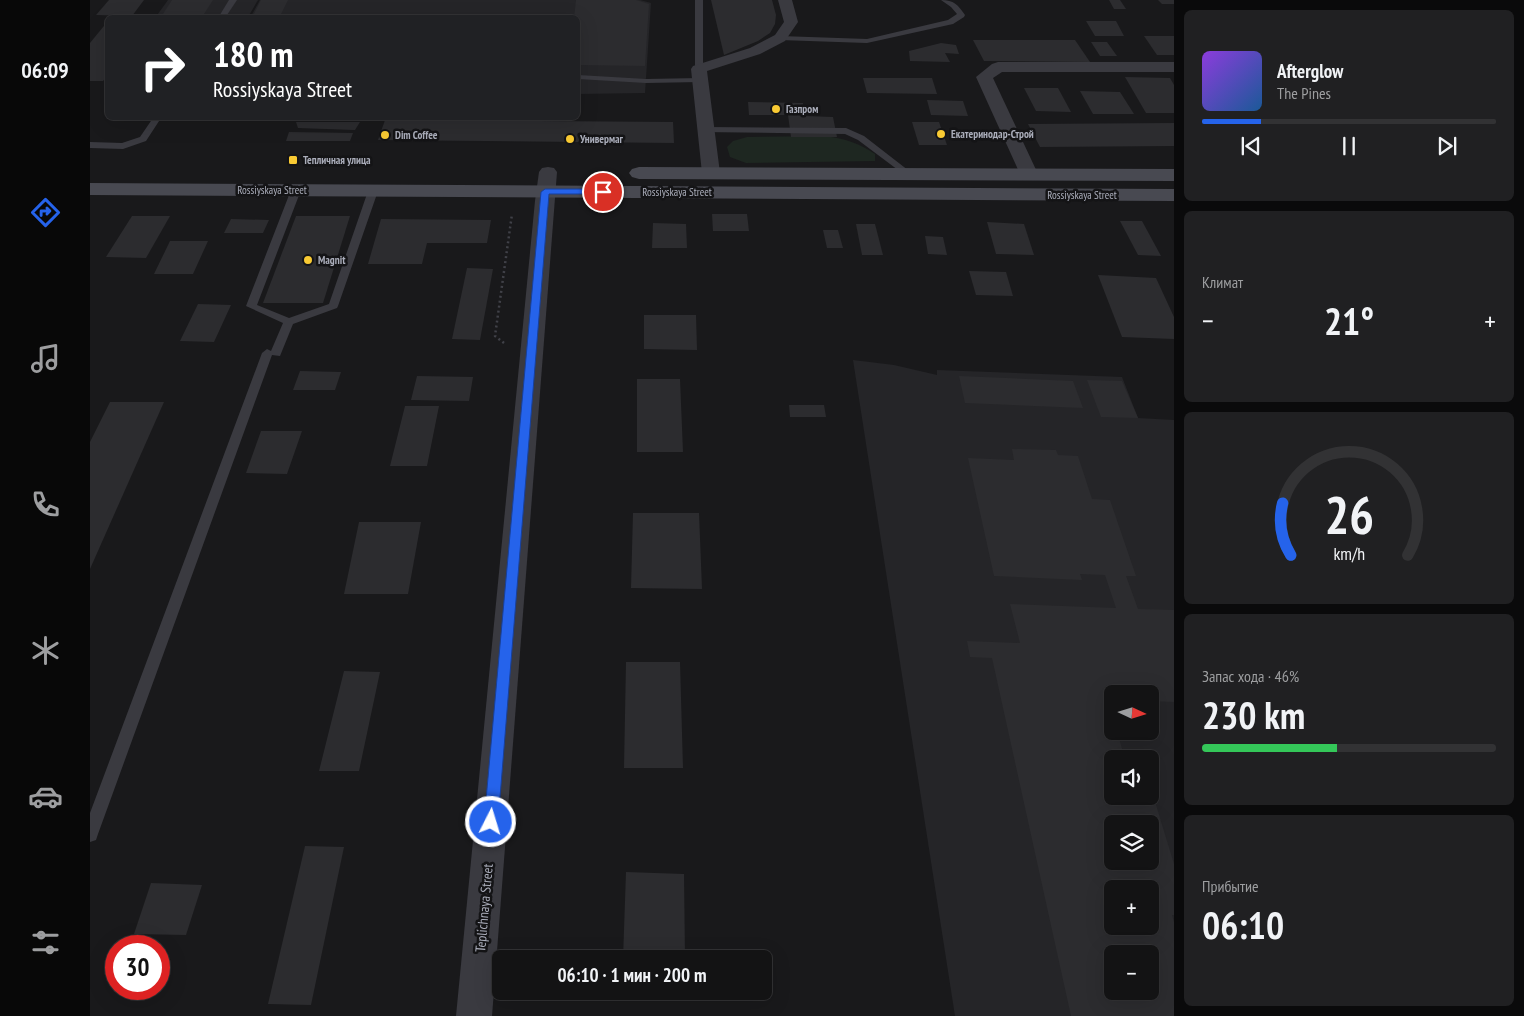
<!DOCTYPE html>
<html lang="ru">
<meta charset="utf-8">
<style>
:root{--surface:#131314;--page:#202022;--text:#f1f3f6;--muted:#9d9ea0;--line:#323234;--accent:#2563eb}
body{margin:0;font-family:"PT Sans Narrow",sans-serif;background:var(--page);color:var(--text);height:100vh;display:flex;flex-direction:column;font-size:19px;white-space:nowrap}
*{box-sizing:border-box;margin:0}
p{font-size:16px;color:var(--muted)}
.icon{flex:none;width:28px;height:28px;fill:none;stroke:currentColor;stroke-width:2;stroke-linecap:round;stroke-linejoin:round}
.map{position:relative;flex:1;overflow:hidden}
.side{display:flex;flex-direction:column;gap:10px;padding:10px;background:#0a0a0b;width:350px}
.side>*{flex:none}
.top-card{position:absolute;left:15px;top:15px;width:475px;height:105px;border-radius:8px;box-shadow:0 5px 20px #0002,0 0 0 1px var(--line);background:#202124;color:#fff;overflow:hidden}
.needle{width:32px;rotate:94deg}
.fabs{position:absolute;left:1014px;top:685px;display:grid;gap:10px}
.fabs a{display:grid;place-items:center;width:55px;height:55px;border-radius:8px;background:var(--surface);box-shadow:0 5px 20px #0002,0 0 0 1px var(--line);font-size:25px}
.speed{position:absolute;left:15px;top:935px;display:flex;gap:10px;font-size:25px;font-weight:700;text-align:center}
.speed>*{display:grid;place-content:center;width:65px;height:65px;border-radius:50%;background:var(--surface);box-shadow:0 5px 20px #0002,0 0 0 1px var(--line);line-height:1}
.speed .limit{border:8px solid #d22;background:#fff;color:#111}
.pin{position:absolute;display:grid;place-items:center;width:42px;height:42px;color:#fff;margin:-21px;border:2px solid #fff;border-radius:50%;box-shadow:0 1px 5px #0007}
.me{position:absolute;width:55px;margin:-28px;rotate:5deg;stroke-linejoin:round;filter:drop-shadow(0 0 4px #0008)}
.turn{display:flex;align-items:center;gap:18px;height:105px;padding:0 25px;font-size:22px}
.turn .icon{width:65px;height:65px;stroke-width:2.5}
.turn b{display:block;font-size:35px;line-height:42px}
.big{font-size:38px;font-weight:700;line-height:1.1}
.side .tile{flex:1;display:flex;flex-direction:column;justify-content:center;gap:8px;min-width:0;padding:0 18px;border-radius:8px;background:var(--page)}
.side .dial{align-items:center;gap:0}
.dial svg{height:130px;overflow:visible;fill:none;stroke:var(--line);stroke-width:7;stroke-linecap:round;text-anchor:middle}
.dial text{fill:var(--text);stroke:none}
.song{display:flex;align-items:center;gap:15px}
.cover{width:60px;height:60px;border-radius:8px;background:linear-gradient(135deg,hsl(270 70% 55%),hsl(210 70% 35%))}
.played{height:5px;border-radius:2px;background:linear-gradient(90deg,var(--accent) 20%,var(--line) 20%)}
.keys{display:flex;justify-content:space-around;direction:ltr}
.heat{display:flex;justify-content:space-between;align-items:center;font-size:28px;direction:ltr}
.charge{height:8px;border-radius:4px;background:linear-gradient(90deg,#34c759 46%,var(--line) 0)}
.trip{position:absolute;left:402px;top:950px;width:280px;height:50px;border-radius:8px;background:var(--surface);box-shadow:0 5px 20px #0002,0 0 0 1px var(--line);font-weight:700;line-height:50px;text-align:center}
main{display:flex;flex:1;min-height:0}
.tabs{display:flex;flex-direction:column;width:90px;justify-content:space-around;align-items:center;background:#080808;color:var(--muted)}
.tabs .icon{width:35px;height:35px}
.tabs .selected{color:var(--accent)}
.tabs b{font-size:22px;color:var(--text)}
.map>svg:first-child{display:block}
.built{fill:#252528;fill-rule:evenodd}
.green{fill:#1e2721}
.building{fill:#2c2c2f;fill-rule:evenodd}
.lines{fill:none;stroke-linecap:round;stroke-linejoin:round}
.path{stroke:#404148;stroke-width:2.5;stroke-dasharray:2 3;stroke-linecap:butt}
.service{fill:#3a3a40;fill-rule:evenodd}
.minor{fill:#3a3a40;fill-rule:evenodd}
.secondary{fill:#484951;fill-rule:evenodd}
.route{fill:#2563eb;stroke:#184099}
.poi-dot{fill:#f9ca33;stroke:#141416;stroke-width:2}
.labels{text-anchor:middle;stroke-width:5;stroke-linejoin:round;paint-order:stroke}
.far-poi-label{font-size:11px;font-weight:bold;fill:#abaebb;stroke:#141416;text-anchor:start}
.far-street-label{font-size:11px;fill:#abaebb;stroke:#141416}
.street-label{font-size:14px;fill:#abaebb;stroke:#141416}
</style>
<main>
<nav class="tabs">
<b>06:09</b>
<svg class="icon selected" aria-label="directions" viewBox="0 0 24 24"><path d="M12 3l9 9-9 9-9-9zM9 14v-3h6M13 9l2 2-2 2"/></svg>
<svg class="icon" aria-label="music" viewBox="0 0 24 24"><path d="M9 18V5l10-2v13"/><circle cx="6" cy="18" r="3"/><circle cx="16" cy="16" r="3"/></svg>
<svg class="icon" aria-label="phone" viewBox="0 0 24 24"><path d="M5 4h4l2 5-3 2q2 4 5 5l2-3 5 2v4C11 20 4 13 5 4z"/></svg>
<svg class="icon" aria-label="climate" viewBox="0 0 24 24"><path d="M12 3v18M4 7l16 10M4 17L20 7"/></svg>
<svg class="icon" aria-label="car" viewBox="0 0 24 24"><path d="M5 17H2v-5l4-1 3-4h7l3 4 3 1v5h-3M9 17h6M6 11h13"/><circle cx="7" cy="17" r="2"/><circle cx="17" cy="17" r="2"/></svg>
<svg class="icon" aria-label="filters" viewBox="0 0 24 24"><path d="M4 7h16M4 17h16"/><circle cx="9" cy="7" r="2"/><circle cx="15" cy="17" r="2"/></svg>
</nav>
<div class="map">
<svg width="1084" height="1016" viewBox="0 0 1084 1016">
<rect width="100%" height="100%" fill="#19191b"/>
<g class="built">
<path d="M 78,0 L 168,0 L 158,17 L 65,18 Z"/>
<path d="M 170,0 L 550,0 L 561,3 L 555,93 L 488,94 L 488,18 L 160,18 Z"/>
<path d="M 763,360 L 804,365 L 847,375 L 847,370 L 1032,377 L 1048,418 L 1084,420 L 1084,1016 L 865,1016 ZM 1022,694 L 1060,694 L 1060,731 L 1022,731 ZM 1022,759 L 1060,759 L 1060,796 L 1022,796 ZM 1022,824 L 1060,824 L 1060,861 L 1022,861 ZM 1022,889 L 1060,889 L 1060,926 L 1022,926 ZM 1022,954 L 1060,954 L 1060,991 L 1022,991 Z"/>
</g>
<path class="green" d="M 736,136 C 755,139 769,143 785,154 L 785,161 L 656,163 L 640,157 L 637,147 L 643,141 L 657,137 Z"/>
<g class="building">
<path d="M 19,0 L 54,0 L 42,16 L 6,15 Z"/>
<path d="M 82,0 L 123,0 L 114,14 L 73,14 Z"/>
<path d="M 171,0 L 198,0 L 189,18 L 162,18 Z"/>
<path d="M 486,0 L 546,0 L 559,4 L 555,66 L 488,65 L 488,18 L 484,18 Z"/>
<path d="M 621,0 L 682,0 L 686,15 L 685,24 L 680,33 L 668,41 L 634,55 Z"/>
<path d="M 1019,0 L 1030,0 L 1036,9 L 1024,9 Z"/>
<path d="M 1068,0 L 1084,0 L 1084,4 L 1072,4 Z"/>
<path d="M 18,21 L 18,75 L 13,81 L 0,81 L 0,43 Z"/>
<path d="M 996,21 L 1026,21 L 1034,36 L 1005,36 Z"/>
<path d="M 1054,36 L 1084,36 L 1084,55 L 1067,55 Z"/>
<path d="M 883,40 L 985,40 L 1000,62 L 894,61 Z"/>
<path d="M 1001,42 L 1017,42 L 1027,56 L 1010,56 Z"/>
<path d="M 851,43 L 866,45 L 869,54 L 855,53 L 860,62 L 820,61 L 819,51 Z"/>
<path d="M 1035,77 L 1080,78 L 1084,85 L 1084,113 L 1056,113 Z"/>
<path d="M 773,78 L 842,78 L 847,94 L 777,93 Z"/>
<path d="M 934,88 L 968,88 L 981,112 L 946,111 Z"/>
<path d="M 990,91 L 1030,92 L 1044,114 L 1003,114 Z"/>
<path d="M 837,100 L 873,101 L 878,116 L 841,115 Z"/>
<path d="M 658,102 L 713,103 L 714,116 L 743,117 L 747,137 L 701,137 L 698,115 L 659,115 Z"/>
<path d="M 295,120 L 583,122 L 584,143 L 288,140 Z"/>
<path d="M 206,122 L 270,122 L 265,130 L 208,128 Z"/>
<path d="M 822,122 L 849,122 L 857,145 L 829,145 Z"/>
<path d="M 1084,123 L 1084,146 L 950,147 L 938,124 Z"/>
<path d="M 199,132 L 263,133 L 260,141 L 196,141 Z"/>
<path d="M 622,214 L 657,214 L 659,231 L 623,231 Z"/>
<path d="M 42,216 L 80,216 L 56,258 L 16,257 Z"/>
<path d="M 206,216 L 260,216 L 233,303 L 173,303 Z"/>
<path d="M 141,219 L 179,220 L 173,233 L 134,233 Z"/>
<path d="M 291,219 L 401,220 L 397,243 L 337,243 L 332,264 L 278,264 Z"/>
<path d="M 1030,221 L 1052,221 L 1071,256 L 1048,255 Z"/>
<path d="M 897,222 L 934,224 L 944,255 L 906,254 Z"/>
<path d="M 563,223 L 596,224 L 597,248 L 562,248 Z"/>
<path d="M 766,224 L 785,224 L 793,255 L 772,255 Z"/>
<path d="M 733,230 L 748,230 L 753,248 L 737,248 Z"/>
<path d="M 835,236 L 853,237 L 857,255 L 838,254 Z"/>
<path d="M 80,241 L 118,241 L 103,274 L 64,274 Z"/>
<path d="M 377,268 L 403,269 L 390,340 L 362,339 Z"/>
<path d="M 879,271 L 916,272 L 923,296 L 886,295 Z"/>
<path d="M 1008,275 L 1066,278 L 1084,317 L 1084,339 L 1032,337 Z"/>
<path d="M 108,304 L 141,305 L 124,342 L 90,341 Z"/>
<path d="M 554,315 L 606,315 L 607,350 L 554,349 Z"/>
<path d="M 210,371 L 251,372 L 245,390 L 203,390 Z"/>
<path d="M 327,376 L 383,377 L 379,401 L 321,400 Z"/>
<path d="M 869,376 L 983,381 L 993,408 L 875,403 Z"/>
<path d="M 547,379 L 590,379 L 593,452 L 547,452 Z"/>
<path d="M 997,380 L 1032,381 L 1048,418 L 1011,417 Z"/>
<path d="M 20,402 L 74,402 L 0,569 L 0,442 Z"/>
<path d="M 699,405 L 734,405 L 736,417 L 700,417 Z"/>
<path d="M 315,406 L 349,406 L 337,466 L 300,466 Z"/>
<path d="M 171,431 L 212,431 L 197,474 L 156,473 Z"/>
<path d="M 922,449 L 966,450 L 968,455 L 988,456 L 1002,499 L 1020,500 L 1046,576 L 1036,576 L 1048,609 L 1084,610 L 1084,702 L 1060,701 L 1060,694 L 1022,694 L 1022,700 L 1017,699 L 1022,717 L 1022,731 L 1027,731 L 1035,759 L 1022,759 L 1022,796 L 1063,795 L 1084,864 L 1084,915 L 1082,915 L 1084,922 L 1084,1016 L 981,1016 L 902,658 L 880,657 L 877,641 L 930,643 L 920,604 L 1026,608 L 1015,575 L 990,574 L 992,580 L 904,576 L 878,458 L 924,460 ZM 1022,824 L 1060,824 L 1060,861 L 1022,861 ZM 1022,889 L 1060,889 L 1060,926 L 1022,926 ZM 1022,954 L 1060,954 L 1060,991 L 1022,991 Z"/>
<path d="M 543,513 L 609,513 L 612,589 L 541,588 Z"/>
<path d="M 269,522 L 331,522 L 318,594 L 254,594 Z"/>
<path d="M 536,662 L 590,662 L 593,768 L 534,768 Z"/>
<path d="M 254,671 L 290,672 L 269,771 L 229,771 Z"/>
<path d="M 215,846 L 254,847 L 221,1005 L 178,1004 Z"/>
<path d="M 536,872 L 594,874 L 595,959 L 533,959 Z"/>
<path d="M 61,883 L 112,885 L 96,935 L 44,934 Z"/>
</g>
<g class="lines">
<path class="path" d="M 414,343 L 405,336 L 422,214"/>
<g class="service">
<path d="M 139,0 L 147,0 L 135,18 L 128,18 Z"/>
<path d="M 605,0 L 613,0 L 613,69 L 609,71 L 605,69 Z"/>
<path d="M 851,0 C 864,0 868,5 875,15 L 874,17 L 863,24 L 777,43 L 690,40 L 686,38 L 690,36 L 777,39 L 858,20 L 867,14 L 861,7 Z"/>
<path d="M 488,75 L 556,79 L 610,78 L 614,80 L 610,82 L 556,83 L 488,79 Z"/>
<path d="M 63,118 L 71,118 L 56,141 L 33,149 L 0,148 L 0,142 L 32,143 L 50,137 Z"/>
<path d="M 615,127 L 756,128 L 774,136 L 823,174 L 822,176 L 816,176 L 768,140 L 755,134 L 612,132 L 612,128 Z"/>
<path d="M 206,187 L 211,190 L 167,305 L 199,318 L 239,304 L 278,191 L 283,188 L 288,191 L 248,306 L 247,308 L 203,324 L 190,356 L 182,355 L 8,834 L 6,840 L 0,842 L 0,813 L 172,353 L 177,349 L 181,351 L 193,323 L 156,306 L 201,190 Z"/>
</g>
<g class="minor">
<path d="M 688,0 L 702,0 L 708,22 L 695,41 L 670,54 L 617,71 L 630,173 L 627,177 L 621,178 L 615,177 L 612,173 L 601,69 L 603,66 L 660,48 L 685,35 L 694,22 Z"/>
<path d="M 908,62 L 1084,62 L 1084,72 L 912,72 L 903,78 L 948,174 L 945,178 L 939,179 L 933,178 L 930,174 L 886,77 L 902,64 Z"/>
<path d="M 458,167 L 464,168 L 467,172 L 402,1016 L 366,1016 L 445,201 L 449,172 L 452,168 Z"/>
</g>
<g class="secondary">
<path d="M 549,167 L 1084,169 L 1084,181 L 549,179 L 542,177 L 539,173 L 542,169 Z"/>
<path d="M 0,183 L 1084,189 L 1084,201 L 0,195 Z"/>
</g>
</g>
<path class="route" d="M 513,189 L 517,192 L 516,194 L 459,194 L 408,822 L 406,827 L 401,829 L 396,827 L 394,822 L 451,192 L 455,189 Z"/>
<g class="poi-dot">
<circle cx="686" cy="109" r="5"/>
<circle cx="851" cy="134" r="5"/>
<circle cx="295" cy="135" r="5"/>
<circle cx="480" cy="139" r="5"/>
<rect x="198" y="155" width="10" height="10" rx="2.5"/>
<circle cx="218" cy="260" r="5"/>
</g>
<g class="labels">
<g class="far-poi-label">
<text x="696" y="113">Газпром</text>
<text x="861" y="138">Екатеринодар-Строй</text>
<text x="305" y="139">Dim Coffee</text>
<text x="490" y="143">Универмаг</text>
<text x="213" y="164">Тепличная улица</text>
<text x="228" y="264">Magnit</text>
</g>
<g class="far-street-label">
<text x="182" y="194">Rossiyskaya Street</text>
<text x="587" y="196">Rossiyskaya Street</text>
<text x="992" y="199">Rossiyskaya Street</text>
</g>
<g class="street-label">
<text transform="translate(394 908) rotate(-85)" y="5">Teplichnaya Street</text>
</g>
</g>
</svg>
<div class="fabs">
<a><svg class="needle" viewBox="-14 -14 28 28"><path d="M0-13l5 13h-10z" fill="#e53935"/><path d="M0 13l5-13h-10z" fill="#9d9ea0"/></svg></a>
<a><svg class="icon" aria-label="sound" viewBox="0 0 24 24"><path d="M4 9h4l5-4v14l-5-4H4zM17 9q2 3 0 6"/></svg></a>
<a><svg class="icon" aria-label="layers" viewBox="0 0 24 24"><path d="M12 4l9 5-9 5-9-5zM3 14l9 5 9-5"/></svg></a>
<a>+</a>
<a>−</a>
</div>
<div class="speed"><div class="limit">30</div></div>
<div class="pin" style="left:513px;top:192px;background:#d93025"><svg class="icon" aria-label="arrive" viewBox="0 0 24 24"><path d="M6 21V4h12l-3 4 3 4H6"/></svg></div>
<svg class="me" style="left:401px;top:822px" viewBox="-20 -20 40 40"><circle r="17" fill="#2563eb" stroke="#fff" stroke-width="3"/><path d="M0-11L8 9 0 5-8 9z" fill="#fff"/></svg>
<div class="trip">06:10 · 1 мин · 200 m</div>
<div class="top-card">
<div class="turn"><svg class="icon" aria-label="right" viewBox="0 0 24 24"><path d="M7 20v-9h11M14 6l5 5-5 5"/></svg><div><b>180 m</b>Rossiyskaya Street</div></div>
</div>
</div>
<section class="side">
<div class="tile">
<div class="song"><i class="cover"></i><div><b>Afterglow</b><p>The Pines</p></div></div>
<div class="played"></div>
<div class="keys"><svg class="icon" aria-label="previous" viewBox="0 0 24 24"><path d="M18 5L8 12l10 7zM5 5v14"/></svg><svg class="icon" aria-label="pause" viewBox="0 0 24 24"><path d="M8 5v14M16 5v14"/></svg><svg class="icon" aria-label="next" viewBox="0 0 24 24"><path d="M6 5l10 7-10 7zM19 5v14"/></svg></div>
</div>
<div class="tile"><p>Климат</p>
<div class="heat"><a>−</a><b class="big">21°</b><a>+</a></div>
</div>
<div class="tile dial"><svg viewBox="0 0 100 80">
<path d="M14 69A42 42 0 1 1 86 69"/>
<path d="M14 69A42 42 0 0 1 9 37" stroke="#2563eb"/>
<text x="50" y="56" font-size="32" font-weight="700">26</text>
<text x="50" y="72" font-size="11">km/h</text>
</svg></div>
<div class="tile"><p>Запас хода · 46%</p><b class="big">230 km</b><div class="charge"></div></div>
<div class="tile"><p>Прибытие</p><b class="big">06:10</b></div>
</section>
</main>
